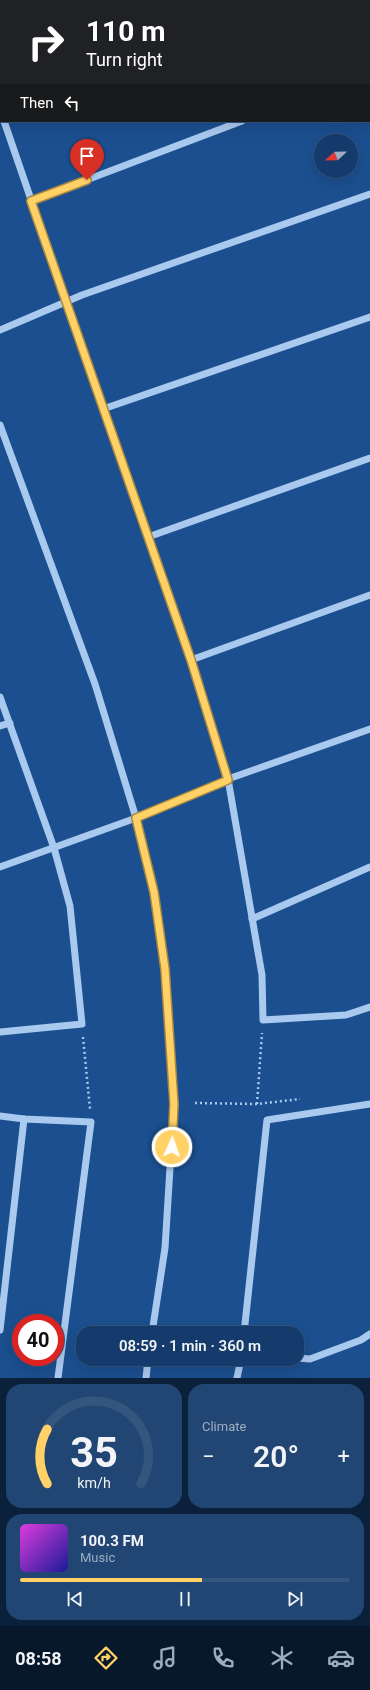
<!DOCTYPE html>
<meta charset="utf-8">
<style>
:root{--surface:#143b6b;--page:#214673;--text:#f1f3f6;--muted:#9dadc1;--line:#33557e;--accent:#ffd166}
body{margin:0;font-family:Roboto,sans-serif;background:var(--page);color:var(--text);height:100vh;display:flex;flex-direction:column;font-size:15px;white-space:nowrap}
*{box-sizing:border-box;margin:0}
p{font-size:13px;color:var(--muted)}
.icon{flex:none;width:22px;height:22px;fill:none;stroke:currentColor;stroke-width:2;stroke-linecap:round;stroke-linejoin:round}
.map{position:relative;height:1378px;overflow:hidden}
.drawer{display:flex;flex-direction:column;gap:6px;padding:6px;background:#0b203b;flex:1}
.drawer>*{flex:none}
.banner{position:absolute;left:0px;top:0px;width:370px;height:122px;box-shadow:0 4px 16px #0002,0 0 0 1px var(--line);background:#202124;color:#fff;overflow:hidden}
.needle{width:26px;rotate:248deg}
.controls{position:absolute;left:314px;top:134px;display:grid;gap:8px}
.controls a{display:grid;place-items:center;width:44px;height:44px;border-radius:50%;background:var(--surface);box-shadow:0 4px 16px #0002,0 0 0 1px var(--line);font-size:20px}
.speed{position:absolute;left:12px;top:1314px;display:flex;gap:8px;font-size:20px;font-weight:700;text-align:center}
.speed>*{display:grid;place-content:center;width:52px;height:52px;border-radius:50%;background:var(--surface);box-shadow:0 4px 16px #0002,0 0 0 1px var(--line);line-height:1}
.speed .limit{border:6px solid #d22;background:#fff;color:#111}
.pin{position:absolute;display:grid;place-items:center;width:34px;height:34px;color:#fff;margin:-41px -17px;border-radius:50% 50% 50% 0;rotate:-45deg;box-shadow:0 0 4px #0007}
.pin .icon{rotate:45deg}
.me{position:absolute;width:44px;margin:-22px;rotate:3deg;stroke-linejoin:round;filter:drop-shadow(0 0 3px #0008)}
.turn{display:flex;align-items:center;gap:14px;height:84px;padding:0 20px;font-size:18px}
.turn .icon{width:52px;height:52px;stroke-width:2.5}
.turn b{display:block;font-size:28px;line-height:34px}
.then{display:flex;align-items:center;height:38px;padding:0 20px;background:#0003;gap:8px;font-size:15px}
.big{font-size:30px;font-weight:600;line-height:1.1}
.drawer .widget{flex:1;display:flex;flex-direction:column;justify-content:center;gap:6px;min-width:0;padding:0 14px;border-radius:16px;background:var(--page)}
.drawer .dial{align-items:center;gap:0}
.dial svg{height:104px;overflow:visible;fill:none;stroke:var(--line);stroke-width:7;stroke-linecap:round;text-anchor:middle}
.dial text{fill:var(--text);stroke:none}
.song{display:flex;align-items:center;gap:12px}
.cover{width:48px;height:48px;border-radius:6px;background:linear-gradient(135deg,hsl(300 70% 55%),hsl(240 70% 35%))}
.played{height:4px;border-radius:2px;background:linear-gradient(90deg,var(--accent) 55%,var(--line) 55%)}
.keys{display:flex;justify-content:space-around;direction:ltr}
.heat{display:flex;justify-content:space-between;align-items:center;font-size:22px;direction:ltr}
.drawer .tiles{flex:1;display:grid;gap:6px;grid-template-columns:1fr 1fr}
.widget:last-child{grid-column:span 2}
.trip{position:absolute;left:76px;top:1326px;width:228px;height:40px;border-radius:16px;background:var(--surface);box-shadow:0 4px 16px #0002,0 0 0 1px var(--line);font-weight:600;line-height:40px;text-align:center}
.menu{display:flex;height:64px;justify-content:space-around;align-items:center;background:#08182b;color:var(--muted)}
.menu .icon{width:28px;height:28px}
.menu .current{color:var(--accent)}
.menu b{font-size:18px;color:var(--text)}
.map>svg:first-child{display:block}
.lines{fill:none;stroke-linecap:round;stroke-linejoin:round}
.path{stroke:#a9c9ee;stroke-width:2.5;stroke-dasharray:2 3;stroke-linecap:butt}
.minor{stroke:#a9c9ee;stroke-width:7}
.route-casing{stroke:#a68842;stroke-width:10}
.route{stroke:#ffd166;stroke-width:7}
</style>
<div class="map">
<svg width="370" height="1378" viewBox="0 0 370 1378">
<rect width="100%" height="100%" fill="#1b4f8f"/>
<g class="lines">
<g class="path">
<path d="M 362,0 L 362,1"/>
<path d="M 369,19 L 370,22"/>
<path d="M 83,1037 L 90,1109"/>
<path d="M 195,1103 L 257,1104 L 300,1099"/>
<path d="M 257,1104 L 262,1033"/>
</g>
<g class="minor">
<path d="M 346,0 L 346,1"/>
<path d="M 240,1 L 243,0"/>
<path d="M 369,63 L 370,66"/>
<path d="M 369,73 L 370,73"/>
<path d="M 0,90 L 1,89"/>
<path d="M 0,108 L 1,111"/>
<path d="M 4,121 L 103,409 L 191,660 L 228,779 L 262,975 L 263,1020 L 346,1015 L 370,1007"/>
<path d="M 31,201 L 242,121"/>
<path d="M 0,330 L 82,295 L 370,194"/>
<path d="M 103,409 L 370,317"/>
<path d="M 0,425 L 95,684 L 136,818 L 154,892 L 165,969 L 174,1104 L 165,1248 L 152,1333"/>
<path d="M 148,537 L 370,458"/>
<path d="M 191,660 L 370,595"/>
<path d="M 0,697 L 54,848 L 70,906 L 82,1024 L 0,1032"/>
<path d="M 0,726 L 10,723"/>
<path d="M 0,867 L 136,818 L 228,779 L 370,729"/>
<path d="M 252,919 L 370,867"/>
<path d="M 0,1116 L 24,1119 L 91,1122 L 58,1378"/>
<path d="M 0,1330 L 24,1119"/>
<path d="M 244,1333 L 267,1120 L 370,1104"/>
<path d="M 297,1358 L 310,1359 L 361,1340 L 370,1334"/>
<path d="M 146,1378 L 148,1359"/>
<path d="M 237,1378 L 241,1359"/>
</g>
</g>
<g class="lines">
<g class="route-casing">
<path id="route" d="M 87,180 L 31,201 L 191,660 L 228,780 L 136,818 L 154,892 L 165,969 L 174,1104 L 172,1147"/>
</g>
<use href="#route" class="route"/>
</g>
</svg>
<div class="controls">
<a><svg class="needle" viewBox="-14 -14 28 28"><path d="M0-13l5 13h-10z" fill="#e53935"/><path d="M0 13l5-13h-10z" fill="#9dadc1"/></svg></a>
</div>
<div class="speed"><div class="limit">40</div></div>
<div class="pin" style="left:87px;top:180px;background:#d93025"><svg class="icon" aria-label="arrive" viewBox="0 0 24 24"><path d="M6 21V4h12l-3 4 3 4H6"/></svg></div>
<svg class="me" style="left:172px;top:1147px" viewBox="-20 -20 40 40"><circle r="17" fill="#ffd166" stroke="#fff" stroke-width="3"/><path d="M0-11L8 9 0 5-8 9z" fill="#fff"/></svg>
<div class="trip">08:59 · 1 min · 360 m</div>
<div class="banner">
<div class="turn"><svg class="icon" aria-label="right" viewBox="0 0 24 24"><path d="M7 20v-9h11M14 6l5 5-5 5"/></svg><div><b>110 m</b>Turn right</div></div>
<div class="then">Then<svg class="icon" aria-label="left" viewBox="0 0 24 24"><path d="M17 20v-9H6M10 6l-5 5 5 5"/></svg></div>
</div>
</div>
<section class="drawer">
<div class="tiles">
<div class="widget dial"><svg viewBox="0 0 100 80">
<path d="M14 69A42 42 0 1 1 86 69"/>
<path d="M14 69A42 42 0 0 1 14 27" stroke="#ffd166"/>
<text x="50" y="56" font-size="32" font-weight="700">35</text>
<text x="50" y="72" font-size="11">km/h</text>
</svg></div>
<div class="widget"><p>Climate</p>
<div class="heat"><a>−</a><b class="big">20°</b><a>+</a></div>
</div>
<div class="widget">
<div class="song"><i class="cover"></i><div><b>100.3 FM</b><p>Music</p></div></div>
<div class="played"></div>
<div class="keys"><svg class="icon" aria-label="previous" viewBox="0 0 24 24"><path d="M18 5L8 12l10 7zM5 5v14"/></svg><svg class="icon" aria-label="pause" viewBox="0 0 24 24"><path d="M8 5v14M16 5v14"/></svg><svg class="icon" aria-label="next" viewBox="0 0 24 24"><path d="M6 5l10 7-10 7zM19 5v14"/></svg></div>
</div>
</div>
</section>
<nav class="menu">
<b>08:58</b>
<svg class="icon current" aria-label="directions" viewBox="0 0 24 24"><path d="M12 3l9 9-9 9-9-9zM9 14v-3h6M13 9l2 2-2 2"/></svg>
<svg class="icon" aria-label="music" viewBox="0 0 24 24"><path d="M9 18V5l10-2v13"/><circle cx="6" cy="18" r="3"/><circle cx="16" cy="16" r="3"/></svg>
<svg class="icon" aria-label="phone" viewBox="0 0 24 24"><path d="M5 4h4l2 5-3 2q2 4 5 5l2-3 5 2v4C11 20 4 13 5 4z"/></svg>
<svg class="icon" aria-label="climate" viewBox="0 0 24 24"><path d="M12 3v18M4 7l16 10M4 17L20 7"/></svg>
<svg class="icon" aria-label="car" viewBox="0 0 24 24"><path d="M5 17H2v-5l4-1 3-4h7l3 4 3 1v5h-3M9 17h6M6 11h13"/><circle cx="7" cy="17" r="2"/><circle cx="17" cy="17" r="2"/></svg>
</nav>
